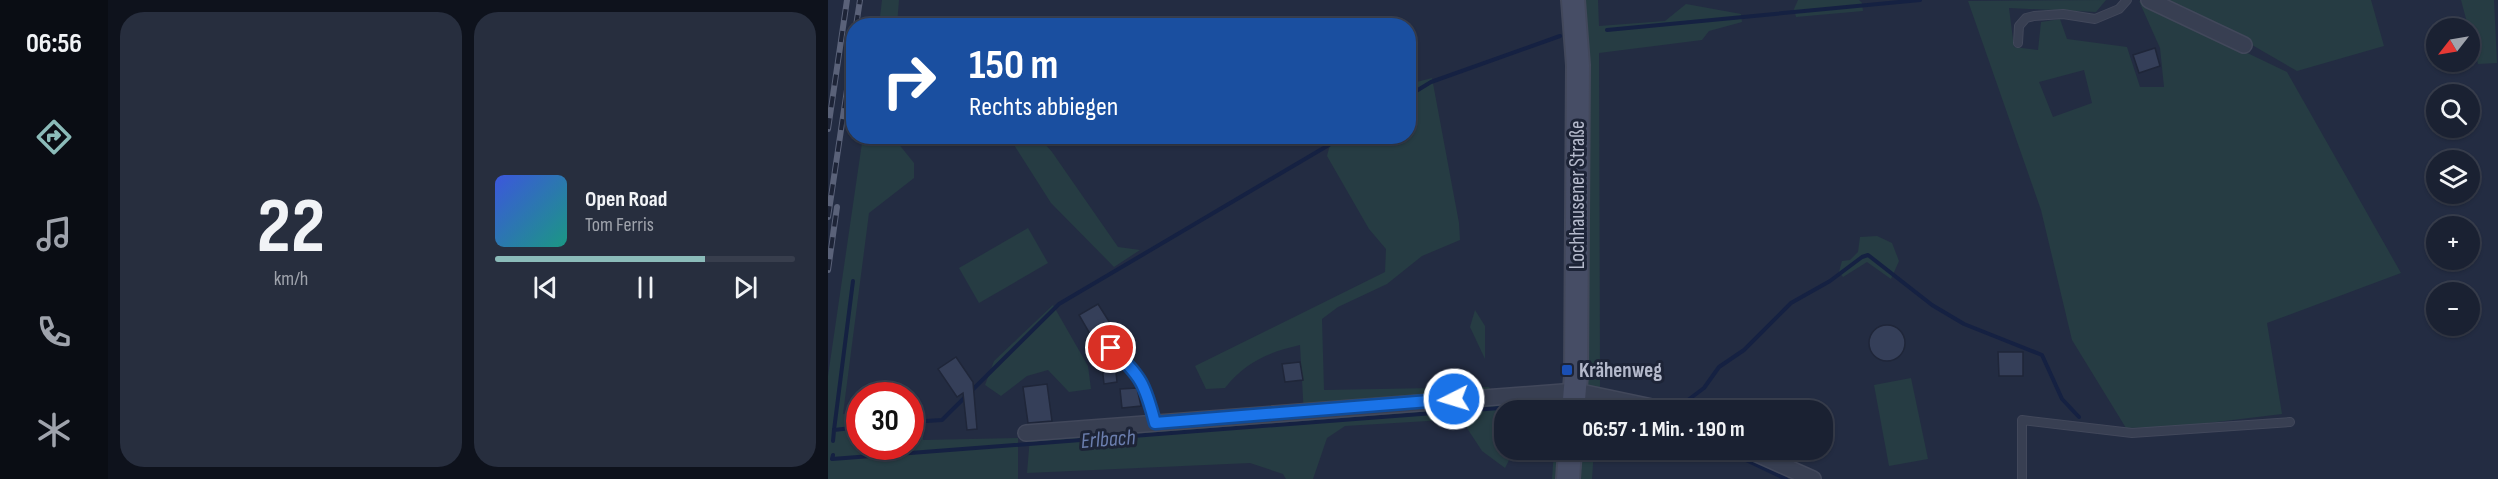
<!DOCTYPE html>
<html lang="de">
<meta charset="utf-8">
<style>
:root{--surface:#1a2132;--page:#272e3e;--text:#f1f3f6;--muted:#9fa3ac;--line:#383e4d;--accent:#8bbbb9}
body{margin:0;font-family:"Sofia Sans Condensed",sans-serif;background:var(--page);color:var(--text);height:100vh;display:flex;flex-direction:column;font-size:22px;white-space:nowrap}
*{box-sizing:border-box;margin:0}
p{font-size:20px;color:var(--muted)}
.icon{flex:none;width:33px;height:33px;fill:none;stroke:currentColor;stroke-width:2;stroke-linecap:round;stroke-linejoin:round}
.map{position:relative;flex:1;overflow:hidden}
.drawer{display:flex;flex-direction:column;gap:12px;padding:12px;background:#0e121c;width:720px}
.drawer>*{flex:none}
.top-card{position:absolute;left:18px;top:18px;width:570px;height:126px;border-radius:24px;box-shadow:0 2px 4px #0004,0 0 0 2px var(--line);background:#1a4fa0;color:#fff;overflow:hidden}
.needle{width:39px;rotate:239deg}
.fabs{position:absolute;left:1598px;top:18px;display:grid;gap:12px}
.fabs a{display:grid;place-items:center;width:54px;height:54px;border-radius:50%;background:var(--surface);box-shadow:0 2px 4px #0004,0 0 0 2px var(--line);font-size:30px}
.speed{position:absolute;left:18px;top:382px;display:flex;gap:12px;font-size:30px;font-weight:700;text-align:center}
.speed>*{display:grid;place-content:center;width:78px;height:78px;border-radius:50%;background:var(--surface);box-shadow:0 2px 4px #0004,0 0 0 2px var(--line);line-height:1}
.speed .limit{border:9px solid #d22;background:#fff;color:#111}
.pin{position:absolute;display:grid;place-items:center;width:51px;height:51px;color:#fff;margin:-26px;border:3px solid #fff;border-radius:50%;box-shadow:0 2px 6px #0007}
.me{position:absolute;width:66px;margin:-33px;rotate:265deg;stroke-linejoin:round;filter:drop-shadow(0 0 4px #0008)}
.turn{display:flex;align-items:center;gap:21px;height:126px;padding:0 24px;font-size:27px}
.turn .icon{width:78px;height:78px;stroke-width:2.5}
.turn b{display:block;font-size:42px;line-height:51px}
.drawer .tile{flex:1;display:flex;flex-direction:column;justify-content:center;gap:9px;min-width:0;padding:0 21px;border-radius:24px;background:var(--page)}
.drawer .dial{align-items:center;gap:0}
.dial b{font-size:78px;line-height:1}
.song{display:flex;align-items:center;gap:18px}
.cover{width:72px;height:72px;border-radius:9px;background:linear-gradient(135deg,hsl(230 70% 55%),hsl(170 70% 35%))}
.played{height:6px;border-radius:3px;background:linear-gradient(90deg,var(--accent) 70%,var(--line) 70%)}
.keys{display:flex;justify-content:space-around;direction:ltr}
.drawer .tiles{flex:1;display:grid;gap:12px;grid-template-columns:repeat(2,1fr)}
.trip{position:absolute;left:666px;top:400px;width:339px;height:60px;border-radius:24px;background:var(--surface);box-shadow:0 2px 4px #0004,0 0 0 2px var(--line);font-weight:700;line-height:60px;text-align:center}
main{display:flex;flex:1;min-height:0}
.tabs{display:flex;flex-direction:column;width:108px;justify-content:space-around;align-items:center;background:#0a0d14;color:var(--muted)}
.tabs .icon{width:42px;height:42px}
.tabs .selected{color:var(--accent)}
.tabs b{font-size:27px;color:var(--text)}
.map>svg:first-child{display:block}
.green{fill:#263c43;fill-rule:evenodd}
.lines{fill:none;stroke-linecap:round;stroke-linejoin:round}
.stream{stroke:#152142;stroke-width:4}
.building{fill:#353f59;stroke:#1f2639;stroke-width:1.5}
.service-casing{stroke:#42485b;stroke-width:10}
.minor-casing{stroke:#42485b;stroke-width:18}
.secondary-casing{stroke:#42485b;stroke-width:26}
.service{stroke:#383f52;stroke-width:8}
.minor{stroke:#383f52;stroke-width:15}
.secondary{stroke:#464d65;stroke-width:22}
.rail-casing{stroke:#5a6279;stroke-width:6}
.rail{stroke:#1d2437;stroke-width:4;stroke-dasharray:11;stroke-linecap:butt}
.route-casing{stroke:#114b97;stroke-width:15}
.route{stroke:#1a73e8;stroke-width:10}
.transit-dot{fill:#1a4fb4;stroke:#1d2437;stroke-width:2}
.labels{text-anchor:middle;stroke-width:6;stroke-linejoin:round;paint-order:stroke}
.street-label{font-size:21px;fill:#b5bacc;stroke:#1d2437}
.poi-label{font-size:21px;font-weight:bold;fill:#b5bacc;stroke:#1d2437;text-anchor:start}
.water-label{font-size:22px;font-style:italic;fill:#6b7eae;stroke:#1d2437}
</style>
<main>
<nav class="tabs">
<b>06:56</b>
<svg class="icon selected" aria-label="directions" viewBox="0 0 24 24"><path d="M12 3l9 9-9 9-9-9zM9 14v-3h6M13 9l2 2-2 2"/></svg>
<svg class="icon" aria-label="music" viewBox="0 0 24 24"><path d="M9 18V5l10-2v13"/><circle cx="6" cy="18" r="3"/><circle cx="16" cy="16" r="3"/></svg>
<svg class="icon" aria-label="phone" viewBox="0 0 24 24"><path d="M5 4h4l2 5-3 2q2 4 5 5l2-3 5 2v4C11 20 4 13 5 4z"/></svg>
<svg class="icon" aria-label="climate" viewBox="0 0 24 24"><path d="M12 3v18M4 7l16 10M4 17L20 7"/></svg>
</nav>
<section class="drawer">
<div class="tiles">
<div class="tile dial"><b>22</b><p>km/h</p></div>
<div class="tile">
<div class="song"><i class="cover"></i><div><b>Open Road</b><p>Tom Ferris</p></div></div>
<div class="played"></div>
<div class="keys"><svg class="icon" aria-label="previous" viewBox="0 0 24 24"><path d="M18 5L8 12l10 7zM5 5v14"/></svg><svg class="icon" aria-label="pause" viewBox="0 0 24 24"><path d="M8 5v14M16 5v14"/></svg><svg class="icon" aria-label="next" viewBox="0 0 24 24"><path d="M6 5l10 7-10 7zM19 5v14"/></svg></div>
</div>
</div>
</section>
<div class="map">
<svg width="1670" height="479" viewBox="0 0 1670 479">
<rect width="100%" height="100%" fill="#232c42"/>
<g class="green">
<path d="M 54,0 L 71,0 L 69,25 L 51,25 Z"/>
<path d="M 734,0 L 770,0 L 771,26 L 837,21 L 858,4 L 913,14 L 914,22 L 881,31 L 874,40 L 771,53 L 772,390 L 774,411 L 676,411 L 676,450 L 686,450 L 677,468 L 654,451 L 633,419 L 517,426 L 499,438 L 485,479 L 458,479 L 455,474 L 422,463 L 199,473 L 202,437 L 476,415 L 472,345 C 441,352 417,362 397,388 L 378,389 L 367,366 L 557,272 L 558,249 L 541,229 L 499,156 L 504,137 L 580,136 L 581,84 L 604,78 L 631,223 L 632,240 L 594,256 L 559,284 L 510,307 L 494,319 L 496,390 L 661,387 L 667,396 L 734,397 L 734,384 L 739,377 L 739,63 Z"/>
<path d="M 970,0 L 1031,0 L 1034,3 L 1035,11 L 968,17 L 966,9 Z"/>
<path d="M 1278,0 L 1268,12 L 1181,8 L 1186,47 L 1210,50 L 1213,22 L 1232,19 L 1239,39 L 1299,47 L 1312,87 L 1336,87 L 1332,48 L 1311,1 L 1459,72 L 1573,273 L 1439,323 L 1454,414 L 1347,427 L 1298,428 L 1244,340 L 1213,210 L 1140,1 ZM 1256,70 L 1264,103 L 1225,117 L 1211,82 Z"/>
<path d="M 1328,0 L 1543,0 L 1556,46 L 1469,71 L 1412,38 Z"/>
<path d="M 1633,0 L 1666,0 L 1669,63 L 1650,64 Z"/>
<path d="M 35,136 L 65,137 L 86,163 L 86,178 L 41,213 L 15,414 L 31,415 L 32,447 L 82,447 L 83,416 L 96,417 L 95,440 L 190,438 L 190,479 L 0,479 L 0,376 Z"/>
<path d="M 181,137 L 211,137 L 224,152 L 290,247 L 312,250 L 286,267 L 223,203 Z"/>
<path d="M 200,228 L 220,263 L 151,303 L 131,268 Z"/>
<path d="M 1049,236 L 1064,243 L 1071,261 L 1063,279 L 1039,262 L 1015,277 L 1011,272 L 1014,261 L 1022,260 L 1030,252 L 1032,237 Z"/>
<path d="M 225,305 L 260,366 L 263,389 L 241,392 L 220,370 L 199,376 L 173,396 L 157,385 L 166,361 Z"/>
<path d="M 647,310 L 657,326 L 657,359 L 642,327 Z"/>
<path d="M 1083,378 L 1100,459 L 1061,466 L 1046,385 Z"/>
<path d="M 726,450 L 766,450 L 764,479 L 724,479 Z"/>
</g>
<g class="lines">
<g class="stream">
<path d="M 779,30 L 1092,0"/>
<path d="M 580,96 L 603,82 L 732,36"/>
<path d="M 856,403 L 876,388 L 891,367 L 916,350 L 963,303 L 1002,281 L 1034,257 L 1040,255 L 1104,305 L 1136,324 L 1214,355 L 1234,399 L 1251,417"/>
<path d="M 758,405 L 793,411"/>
<path d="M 82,422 L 114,420 L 231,304 L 516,136"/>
<path d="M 6,430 L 25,281"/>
<path d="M 5,441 L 6,430 L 32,427"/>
<path d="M 897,450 L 958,479"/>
<path d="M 5,455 L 4,459 L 736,403"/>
</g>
</g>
<g class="building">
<path d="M 1327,48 L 1332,66 L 1311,73 L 1305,55 Z"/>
<path d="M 270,304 L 287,331 L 275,340 L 268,330 L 262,334 L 251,315 Z"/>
<circle cx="1059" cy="343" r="18"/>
<path d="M 1170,352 L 1195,352 L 1195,376 L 1171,376 Z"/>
<path d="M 128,357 L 145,382 L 149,429 L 139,430 L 135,393 L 129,397 L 110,369 Z"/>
<path d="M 472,362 L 475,380 L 457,382 L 454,364 Z"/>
<path d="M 287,363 L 289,382 L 276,384 L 274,365 Z"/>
<path d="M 219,384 L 224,421 L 200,423 L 195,387 Z"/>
<path d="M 309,388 L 313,406 L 294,408 L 292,389 Z"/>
</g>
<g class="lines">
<g class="service-casing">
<g id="service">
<path d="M 1190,43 L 1191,26 L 1198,18 L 1206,16 L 1235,14 L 1267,19 L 1291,9 L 1299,0"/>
<path d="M 283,349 C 313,376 317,384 327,423"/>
<path d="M 1194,479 L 1194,420 L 1304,433 L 1462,422"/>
</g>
</g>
<g class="minor-casing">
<g id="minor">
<path d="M 1321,0 L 1416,45"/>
<path d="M 198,433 L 748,391 L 824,407 L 833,411"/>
<path d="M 920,450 L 985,479"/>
</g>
</g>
<g class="secondary-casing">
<g id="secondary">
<path d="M 745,0 L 750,65 L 748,376 L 745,411"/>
<path d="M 740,479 L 742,450"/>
</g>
</g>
<use href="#service" class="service"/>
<use href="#minor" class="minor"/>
<use href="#secondary" class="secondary"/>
<g class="rail-casing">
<g id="rail">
<path d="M 28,26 L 32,0"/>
<path d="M 0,129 L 19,0"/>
<path d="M 0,217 L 26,43"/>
<path d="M 0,270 L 9,207"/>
</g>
</g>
<use href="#rail" class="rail"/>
</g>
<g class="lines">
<g class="route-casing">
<path id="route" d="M 283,348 C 313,376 317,384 327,423 L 626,399"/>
</g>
<use href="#route" class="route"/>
</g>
<rect class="transit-dot" x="733" y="364" width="12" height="12" rx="3"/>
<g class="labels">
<g class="street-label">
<text transform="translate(749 195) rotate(-90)" y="7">Lochhausener Straße</text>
</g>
<g class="poi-label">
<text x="751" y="377">Krähenweg</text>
</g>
<g class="water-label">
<text transform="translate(280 438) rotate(-4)" y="8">Erlbach</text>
</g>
</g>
</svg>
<div class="fabs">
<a><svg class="needle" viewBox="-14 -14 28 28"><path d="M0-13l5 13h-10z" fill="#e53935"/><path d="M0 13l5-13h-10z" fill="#9fa3ac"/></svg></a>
<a><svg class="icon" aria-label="search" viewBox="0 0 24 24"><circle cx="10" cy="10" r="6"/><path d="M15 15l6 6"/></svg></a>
<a><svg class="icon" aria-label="layers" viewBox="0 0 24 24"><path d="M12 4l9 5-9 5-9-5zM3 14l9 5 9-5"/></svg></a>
<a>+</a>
<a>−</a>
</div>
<div class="speed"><div class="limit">30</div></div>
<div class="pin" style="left:283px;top:348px;background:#d93025"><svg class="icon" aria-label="arrive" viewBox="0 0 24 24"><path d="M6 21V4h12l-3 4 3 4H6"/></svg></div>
<svg class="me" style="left:626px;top:399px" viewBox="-20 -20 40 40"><circle r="17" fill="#1a73e8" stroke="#fff" stroke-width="3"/><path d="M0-11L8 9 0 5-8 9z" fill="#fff"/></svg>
<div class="trip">06:57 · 1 Min. · 190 m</div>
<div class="top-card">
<div class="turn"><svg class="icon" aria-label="right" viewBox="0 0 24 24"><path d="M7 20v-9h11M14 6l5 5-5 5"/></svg><div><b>150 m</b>Rechts abbiegen</div></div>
</div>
</div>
</main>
